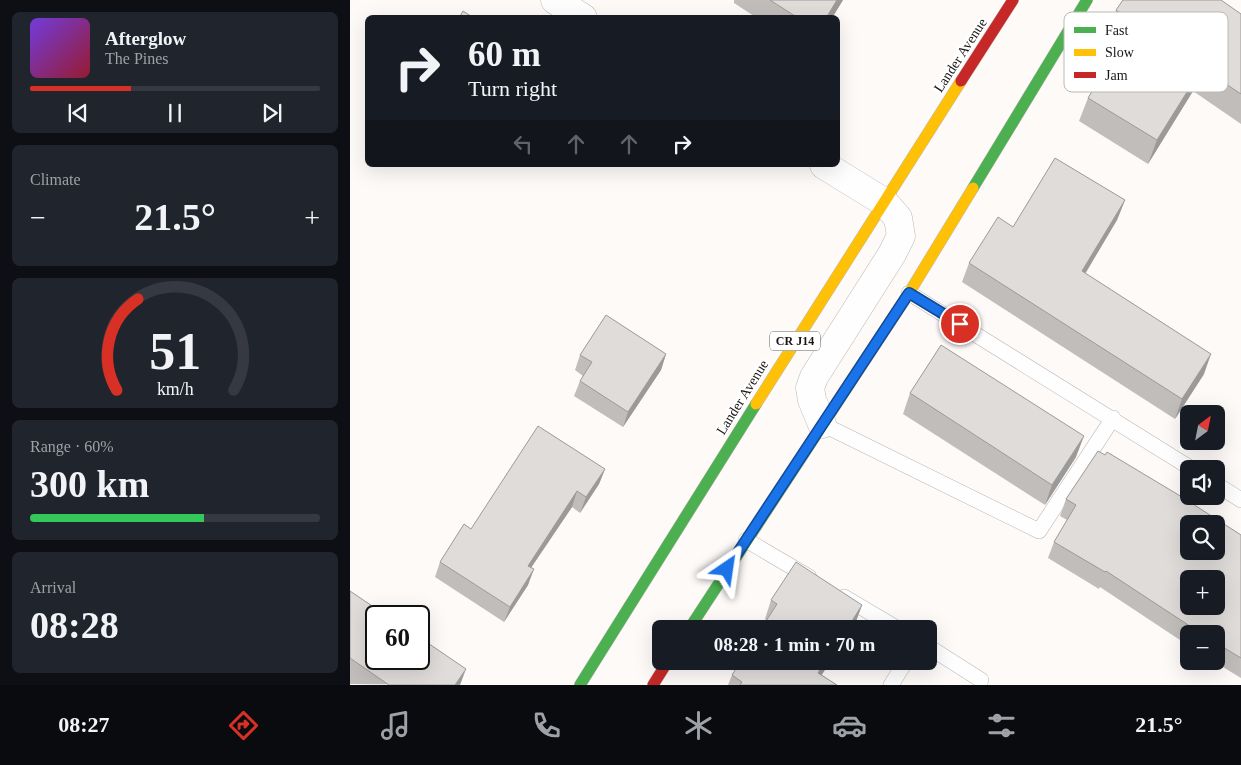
<!DOCTYPE html>
<meta charset="utf-8">
<style>
:root{--surface:#171b24;--page:#20242c;--text:#f1f3f6;--muted:#9ea1a6;--line:#363941;--accent:#d93025}
body{margin:0;font-family:Georgia,serif;background:var(--page);color:var(--text);height:100vh;display:flex;flex-direction:column;font-size:19px;white-space:nowrap}
*{box-sizing:border-box;margin:0}
p{font-size:16px;color:var(--muted)}
.icon{flex:none;width:28px;height:28px;fill:none;stroke:currentColor;stroke-width:2;stroke-linecap:round;stroke-linejoin:round}
.map{position:relative;flex:1;overflow:hidden}
.panel{display:flex;flex-direction:column;gap:12px;padding:12px;background:#0d0f14;width:350px}
.panel>*{flex:none}
.top-card{position:absolute;left:15px;top:15px;width:475px;height:152px;border-radius:8px;box-shadow:0 5px 20px #0002;background:#171b24;color:var(--text);overflow:hidden}
.needle{width:32px;rotate:32deg}
.tools{position:absolute;left:830px;top:405px;display:grid;gap:10px}
.tools a{display:grid;place-items:center;width:45px;height:45px;border-radius:8px;background:var(--surface);box-shadow:0 5px 20px #0002;font-size:25px}
.speed{position:absolute;left:15px;top:605px;display:flex;gap:10px;font-size:25px;font-weight:700;text-align:center}
.speed>*{display:grid;place-content:center;width:65px;height:65px;border-radius:50%;background:var(--surface);box-shadow:0 5px 20px #0002;line-height:1}
.speed .limit{border:2px solid #111;border-radius:8px;background:#fff;color:#111}
.pin{position:absolute;display:grid;place-items:center;width:42px;height:42px;color:#fff;margin:-21px;border:2px solid #fff;border-radius:50%;box-shadow:0 1px 5px #0007}
.me{position:absolute;width:55px;margin:-28px;rotate:32deg;stroke-linejoin:round;filter:drop-shadow(0 0 4px #0008)}
.turn{display:flex;align-items:center;gap:18px;height:105px;padding:0 20px;font-size:22px}
.turn .icon{width:65px;height:65px;stroke-width:2.5}
.turn b{display:block;font-size:35px;line-height:42px}
.lanes{display:flex;align-items:center;height:48px;padding:0 20px;background:#0003;justify-content:center;gap:25px;direction:ltr}
.lanes .off{opacity:.35}
.big{font-size:38px;font-weight:800;line-height:1.1}
.panel .card{flex:1;display:flex;flex-direction:column;justify-content:center;gap:8px;min-width:0;padding:0 18px;border-radius:8px;background:var(--page)}
.panel .dial{align-items:center;gap:0}
.dial svg{height:130px;overflow:visible;fill:none;stroke:var(--line);stroke-width:7;stroke-linecap:round;text-anchor:middle}
.dial text{fill:var(--text);stroke:none}
.song{display:flex;align-items:center;gap:15px}
.cover{width:60px;height:60px;border-radius:8px;background:linear-gradient(135deg,hsl(260 70% 55%),hsl(350 70% 35%))}
.played{height:5px;border-radius:2px;background:linear-gradient(90deg,var(--accent) 35%,var(--line) 35%)}
.keys{display:flex;justify-content:space-around;direction:ltr}
.heat{display:flex;justify-content:space-between;align-items:center;font-size:28px;direction:ltr}
.charge{height:8px;border-radius:4px;background:linear-gradient(90deg,#34c759 60%,var(--line) 0)}
.trip{position:absolute;left:302px;top:620px;width:285px;height:50px;border-radius:8px;background:var(--surface);box-shadow:0 5px 20px #0002;font-weight:800;line-height:50px;text-align:center}
.tabs{display:flex;height:80px;justify-content:space-around;align-items:center;background:#090b0e;color:var(--muted)}
.tabs .icon{width:35px;height:35px}
.tabs .selected{color:var(--accent)}
.tabs b{font-size:22px;color:var(--text)}
main{display:flex;flex:1;min-height:0}
.map>svg:first-child{display:block}
.lines{fill:none;stroke-linecap:round;stroke-linejoin:round}
.lane-casing{stroke:#bcb8b6;stroke-width:16}
.street-casing{stroke:#bcb8b6;stroke-width:29}
.fast-casing{stroke:#bcb8b6;stroke-width:12}
.slow-casing{stroke:#bcb8b6;stroke-width:12}
.jam-casing{stroke:#bcb8b6;stroke-width:12}
.lane{stroke:#fffefe;stroke-width:15}
.street{stroke:#fffefe;stroke-width:28}
.fast{stroke:#4caf50;stroke-width:11}
.slow{stroke:#ffc107;stroke-width:11}
.jam{stroke:#c62828;stroke-width:11}
.wall{fill:#c0bdbb}
.shaded-wall{fill:#9c9a99}
.building{fill:#dfdcda;stroke:#9c9a99;fill-rule:evenodd}
.route-casing{stroke:#114b97;stroke-width:12}
.route{stroke:#1a73e8;stroke-width:9}
.labels{text-anchor:middle;stroke-width:5;stroke-linejoin:round;paint-order:stroke}
.shield{fill:#fff;stroke:#5e5b5a;stroke-width:1}
.shield-label{font-size:12px;font-weight:bold;fill:#191513}
.street-label{font-size:14px;fill:#191513;stroke:#fff}
.key{fill:#fff;stroke:#bab9b8;stroke-width:1}
.key-label{font-size:14px;fill:#191513}
</style>
<main>
<section class="panel">
<div class="card">
<div class="song"><i class="cover"></i><div><b>Afterglow</b><p>The Pines</p></div></div>
<div class="played"></div>
<div class="keys"><svg class="icon" aria-label="previous" viewBox="0 0 24 24"><path d="M18 5L8 12l10 7zM5 5v14"/></svg><svg class="icon" aria-label="pause" viewBox="0 0 24 24"><path d="M8 5v14M16 5v14"/></svg><svg class="icon" aria-label="next" viewBox="0 0 24 24"><path d="M6 5l10 7-10 7zM19 5v14"/></svg></div>
</div>
<div class="card"><p>Climate</p>
<div class="heat"><a>−</a><b class="big">21.5°</b><a>+</a></div>
</div>
<div class="card dial"><svg viewBox="0 0 100 80">
<path d="M14 69A42 42 0 1 1 86 69"/>
<path d="M14 69A42 42 0 0 1 27 13" stroke="#d93025"/>
<text x="50" y="56" font-size="32" font-weight="700">51</text>
<text x="50" y="72" font-size="11">km/h</text>
</svg></div>
<div class="card"><p>Range · 60%</p><b class="big">300 km</b><div class="charge"></div></div>
<div class="card"><p>Arrival</p><b class="big">08:28</b></div>
</section>
<div class="map">
<svg width="891" height="685" viewBox="0 0 891 685">
<rect width="100%" height="100%" fill="#fdfaf8"/>
<g class="lines">
<g class="lane-casing">
<g id="lane">
<path d="M 559,293 L 842,469"/>
<path d="M 472,424 L 689,531 L 763,418"/>
<path d="M 866,484 L 891,500"/>
<path d="M 396,540 L 459,577"/>
<path d="M 494,597 L 548,629"/>
<path d="M 579,647 L 631,680"/>
<path d="M 541,685 L 556,661"/>
</g>
</g>
<g class="street-casing">
<g id="street">
<path d="M 205,0 L 233,18"/>
<path d="M 472,424 L 462,400 L 460,388 L 464,377 L 542,254 L 551,236 L 548,218 L 534,202 L 474,165"/>
</g>
</g>
<g class="fast-casing">
<g id="fast">
<path d="M 623,188 L 737,0"/>
<path d="M 339,629 L 502,380"/>
<path d="M 230,685 L 406,404"/>
</g>
</g>
<g class="slow-casing">
<g id="slow">
<path d="M 502,380 L 559,293 L 623,188"/>
<path d="M 406,404 L 611,81"/>
</g>
</g>
<g class="jam-casing">
<g id="jam">
<path d="M 611,81 L 663,0"/>
<path d="M 303,685 L 318,661"/>
</g>
</g>
<use href="#lane" class="lane"/>
<use href="#street" class="street"/>
<use href="#fast" class="fast"/>
<use href="#slow" class="slow"/>
<use href="#jam" class="jam"/>
</g>
<g class="wall">
<path d="M 384,0 L 493,0 L 482,18 L 407,18 L 384,3 Z"/>
<path d="M 766,10 L 891,14 L 891,124 L 843,91 L 798,164 L 729,121 L 738,98 L 771,43 L 757,33 Z"/>
<path d="M 775,200 L 767,220 L 735,273 L 854,374 L 825,419 L 612,282 L 619,263 L 663,227 Z"/>
<path d="M 316,354 L 311,370 L 273,427 L 224,396 L 230,381 L 233,376 L 225,370 L 230,355 Z"/>
<path d="M 560,393 L 726,457 L 695,505 L 553,414 Z"/>
<path d="M 255,469 L 249,484 L 230,513 L 222,507 L 181,568 L 178,585 L 154,622 L 85,577 L 90,562 L 121,529 Z"/>
<path d="M 716,499 L 891,535 L 891,678 L 863,661 L 866,661 L 866,634 L 839,634 L 839,646 L 750,587 L 749,589 L 698,558 L 704,542 L 717,520 L 710,516 Z"/>
<path d="M 0,591 L 110,685 L 0,684 Z"/>
<path d="M 421,600 L 512,605 L 505,624 L 416,620 L 415,619 Z"/>
<path d="M 382,675 L 472,675 L 487,685 L 378,685 Z"/>
</g>
<g class="shaded-wall">
<path d="M 487,0 L 493,0 L 482,18 L 476,18 Z"/>
<path d="M 852,68 L 843,91 L 798,164 L 807,140 Z"/>
<path d="M 775,200 L 767,220 L 725,291 L 732,271 Z"/>
<path d="M 316,354 L 311,370 L 273,427 L 278,412 Z"/>
<path d="M 861,354 L 854,374 L 825,419 L 832,399 Z"/>
<path d="M 734,436 L 726,457 L 695,505 L 702,485 Z"/>
<path d="M 255,469 L 249,484 L 230,513 L 236,497 Z"/>
<path d="M 227,491 L 222,507 L 172,581 L 178,566 Z"/>
<path d="M 184,569 L 178,585 L 154,622 L 160,607 Z"/>
<path d="M 512,605 L 505,624 L 502,629 L 497,629 Z"/>
<path d="M 475,661 L 481,661 L 465,685 L 468,673 Z"/>
<path d="M 116,669 L 110,685 L 105,685 Z"/>
</g>
<g class="building">
<path d="M 420,0 L 487,0 L 476,18 L 448,18 Z"/>
<path d="M 773,0 L 871,0 L 891,14 L 891,94 L 852,68 L 807,140 L 738,98 L 784,22 L 766,10 Z"/>
<path d="M 113,11 L 124,18 L 109,18 Z"/>
<path d="M 705,158 L 775,200 L 732,271 L 861,354 L 832,399 L 619,263 L 648,217 L 663,227 Z"/>
<path d="M 256,315 L 316,354 L 278,412 L 230,381 L 242,362 L 230,355 Z"/>
<path d="M 591,345 L 734,436 L 702,485 L 560,393 Z"/>
<path d="M 188,426 L 255,469 L 236,497 L 227,491 L 178,566 L 184,569 L 160,607 L 90,562 L 114,524 L 121,529 Z"/>
<path d="M 748,451 L 755,455 L 757,452 L 832,497 L 891,535 L 891,658 L 866,643 L 866,634 L 852,634 L 756,571 L 755,572 L 704,542 L 726,505 L 716,499 ZM 839,524 L 866,524 L 866,551 L 839,551 ZM 839,579 L 866,579 L 866,606 L 839,606 Z"/>
<path d="M 446,562 L 512,605 L 497,629 L 411,629 L 427,604 L 421,600 Z"/>
<path d="M 0,591 L 37,616 L 26,616 L 26,659 L 69,659 L 69,637 L 116,669 L 105,685 L 39,685 L 0,658 Z"/>
<path d="M 391,661 L 475,661 L 468,673 L 487,685 L 390,685 L 392,682 L 382,675 Z"/>
</g>
<g class="lines">
<g class="route-casing">
<path id="route" d="M 377,569 L 559,293 L 610,324"/>
</g>
<use href="#route" class="route"/>
</g>
<g class="labels">
<rect class="shield" x="420" y="331.5" width="50" height="19" rx="4"/>
<g class="shield-label">
<text x="445" y="345">CR J14</text>
</g>
<g class="street-label">
<text transform="translate(610 55) rotate(-57)" y="5">Lander Avenue</text>
<text transform="translate(392 397) rotate(-58)" y="5">Lander Avenue</text>
</g>
</g>
<rect x="714" y="12" width="164" height="80" rx="8" class="key"/>
<rect x="724" y="27" width="22" height="6" fill="#4caf50"/>
<rect x="724" y="49" width="22" height="7" fill="#ffc107"/>
<rect x="724" y="72" width="22" height="6" fill="#c62828"/>
<g class="key-label">
<text x="755" y="35">Fast</text>
<text x="755" y="57">Slow</text>
<text x="755" y="80">Jam</text>
</g>
</svg>
<div class="tools">
<a><svg class="needle" viewBox="-14 -14 28 28"><path d="M0-13l5 13h-10z" fill="#e53935"/><path d="M0 13l5-13h-10z" fill="#9ea1a6"/></svg></a>
<a><svg class="icon" aria-label="sound" viewBox="0 0 24 24"><path d="M4 9h4l5-4v14l-5-4H4zM17 9q2 3 0 6"/></svg></a>
<a><svg class="icon" aria-label="search" viewBox="0 0 24 24"><circle cx="10" cy="10" r="6"/><path d="M15 15l6 6"/></svg></a>
<a>+</a>
<a>−</a>
</div>
<div class="speed"><div class="limit">60</div></div>
<div class="pin" style="left:610px;top:324px;background:#d93025"><svg class="icon" aria-label="arrive" viewBox="0 0 24 24"><path d="M6 21V4h12l-3 4 3 4H6"/></svg></div>
<svg class="me" style="left:377px;top:569px" viewBox="-20 -20 40 40"><path d="M0-17L14 15 0 8-14 15z" fill="#1a73e8" stroke="#fff" stroke-width="4"/></svg>
<div class="trip">08:28 · 1 min · 70 m</div>
<div class="top-card">
<div class="turn"><svg class="icon" aria-label="right" viewBox="0 0 24 24"><path d="M7 20v-9h11M14 6l5 5-5 5"/></svg><div><b>60 m</b>Turn right</div></div>
<div class="lanes"><svg class="icon off" aria-label="left" viewBox="0 0 24 24"><path d="M17 20v-9H6M10 6l-5 5 5 5"/></svg><svg class="icon off" aria-label="ahead" viewBox="0 0 24 24"><path d="M12 20V5M6 11l6-6 6 6"/></svg><svg class="icon off" aria-label="ahead" viewBox="0 0 24 24"><path d="M12 20V5M6 11l6-6 6 6"/></svg><svg class="icon" aria-label="right" viewBox="0 0 24 24"><path d="M7 20v-9h11M14 6l5 5-5 5"/></svg></div>
</div>
</div>
</main>
<nav class="tabs">
<b>08:27</b>
<svg class="icon selected" aria-label="directions" viewBox="0 0 24 24"><path d="M12 3l9 9-9 9-9-9zM9 14v-3h6M13 9l2 2-2 2"/></svg>
<svg class="icon" aria-label="music" viewBox="0 0 24 24"><path d="M9 18V5l10-2v13"/><circle cx="6" cy="18" r="3"/><circle cx="16" cy="16" r="3"/></svg>
<svg class="icon" aria-label="phone" viewBox="0 0 24 24"><path d="M5 4h4l2 5-3 2q2 4 5 5l2-3 5 2v4C11 20 4 13 5 4z"/></svg>
<svg class="icon" aria-label="climate" viewBox="0 0 24 24"><path d="M12 3v18M4 7l16 10M4 17L20 7"/></svg>
<svg class="icon" aria-label="car" viewBox="0 0 24 24"><path d="M5 17H2v-5l4-1 3-4h7l3 4 3 1v5h-3M9 17h6M6 11h13"/><circle cx="7" cy="17" r="2"/><circle cx="17" cy="17" r="2"/></svg>
<svg class="icon" aria-label="filters" viewBox="0 0 24 24"><path d="M4 7h16M4 17h16"/><circle cx="9" cy="7" r="2"/><circle cx="15" cy="17" r="2"/></svg>
<b>21.5°</b>
</nav>
